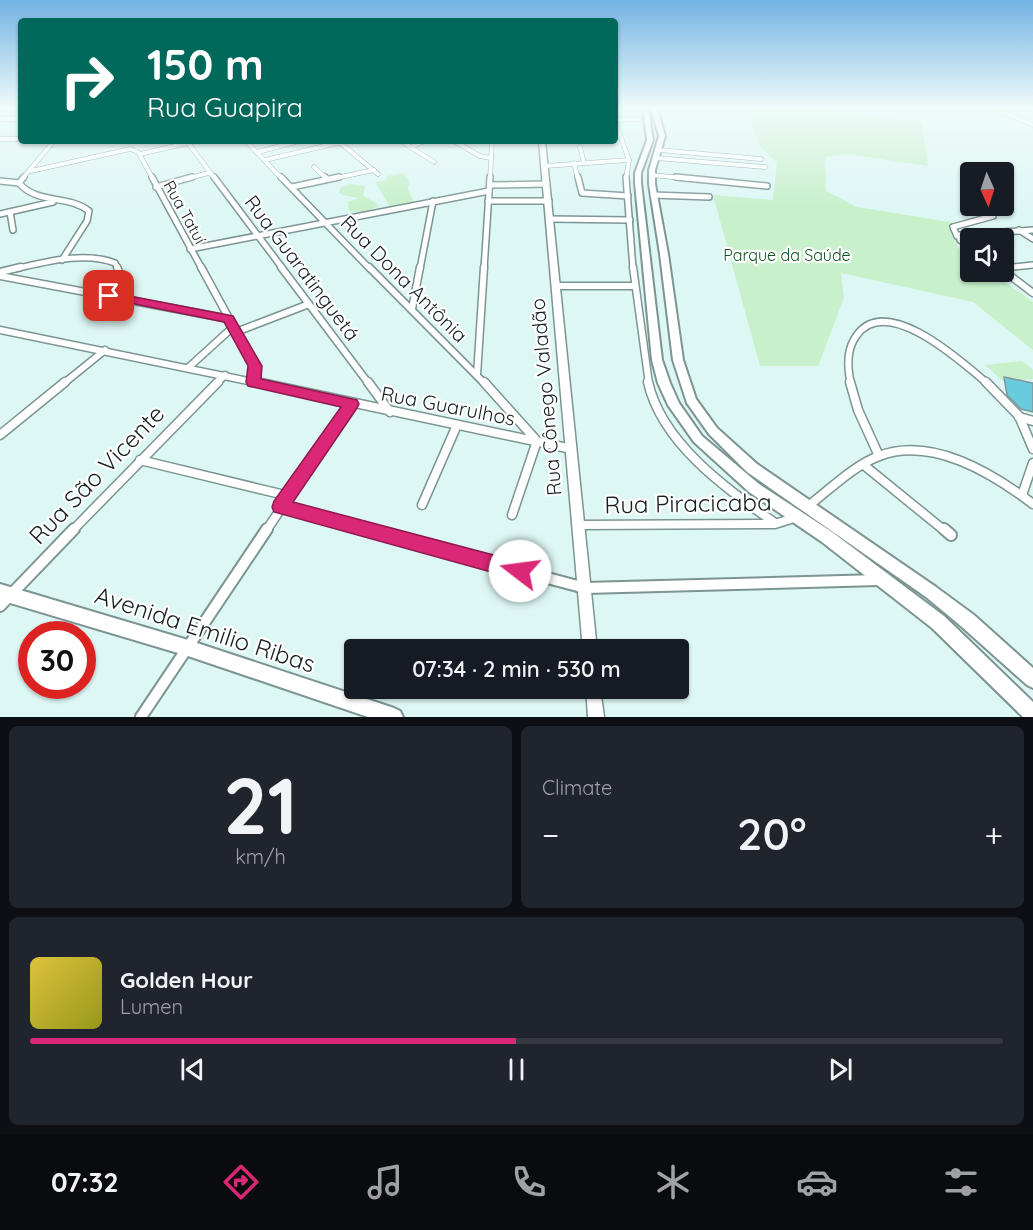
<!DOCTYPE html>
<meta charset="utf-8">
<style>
:root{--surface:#171b24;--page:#20242c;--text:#f1f3f6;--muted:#9ea1a6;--line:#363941;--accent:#db2777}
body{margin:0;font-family:Quicksand,sans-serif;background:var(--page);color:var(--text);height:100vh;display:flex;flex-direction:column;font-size:22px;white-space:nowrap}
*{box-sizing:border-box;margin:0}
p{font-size:20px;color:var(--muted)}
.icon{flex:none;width:33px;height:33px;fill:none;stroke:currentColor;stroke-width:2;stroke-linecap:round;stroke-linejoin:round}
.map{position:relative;height:717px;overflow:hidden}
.details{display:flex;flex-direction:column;gap:9px;padding:9px;background:#0d0f14;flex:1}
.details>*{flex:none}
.banner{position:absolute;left:18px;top:18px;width:600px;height:126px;border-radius:6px;box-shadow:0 2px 4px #0004;background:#00695c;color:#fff;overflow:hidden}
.needle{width:39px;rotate:177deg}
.tools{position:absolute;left:960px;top:162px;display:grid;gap:12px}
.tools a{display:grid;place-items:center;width:54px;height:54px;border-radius:6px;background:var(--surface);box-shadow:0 2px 4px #0004;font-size:30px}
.speed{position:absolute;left:18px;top:621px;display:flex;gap:12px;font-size:30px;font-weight:700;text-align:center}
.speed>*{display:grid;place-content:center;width:78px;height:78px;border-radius:50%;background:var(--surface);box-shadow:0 2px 4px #0004;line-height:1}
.speed .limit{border:9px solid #d22;background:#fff;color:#111}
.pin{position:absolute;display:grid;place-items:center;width:51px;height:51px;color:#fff;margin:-26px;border-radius:12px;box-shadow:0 3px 9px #0006}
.me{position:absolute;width:66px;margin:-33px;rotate:285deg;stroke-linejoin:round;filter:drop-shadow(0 0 4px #0008)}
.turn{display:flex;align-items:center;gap:21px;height:126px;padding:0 30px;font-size:27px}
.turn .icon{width:78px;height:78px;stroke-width:2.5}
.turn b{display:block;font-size:42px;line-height:51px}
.big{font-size:45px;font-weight:600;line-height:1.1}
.details .card{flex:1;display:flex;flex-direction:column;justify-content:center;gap:9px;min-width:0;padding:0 21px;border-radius:9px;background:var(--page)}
.details .dial{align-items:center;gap:0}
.dial b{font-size:78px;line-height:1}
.song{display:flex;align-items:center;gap:18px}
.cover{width:72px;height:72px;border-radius:9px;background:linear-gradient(135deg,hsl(50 70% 55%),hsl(60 70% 35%))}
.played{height:6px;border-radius:3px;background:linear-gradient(90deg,var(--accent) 50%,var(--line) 50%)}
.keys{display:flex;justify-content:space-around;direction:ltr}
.heat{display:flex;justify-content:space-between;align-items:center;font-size:33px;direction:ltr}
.details .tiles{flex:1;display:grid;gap:9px;grid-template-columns:1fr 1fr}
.card:last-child{grid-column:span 2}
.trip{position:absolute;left:344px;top:639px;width:345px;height:60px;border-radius:6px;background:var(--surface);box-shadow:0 2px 4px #0004;font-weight:600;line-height:60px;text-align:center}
.tabs{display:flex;height:96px;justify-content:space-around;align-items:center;background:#090b0e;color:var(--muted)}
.tabs .icon{width:42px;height:42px}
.tabs .selected{color:var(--accent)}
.tabs b{font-size:27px;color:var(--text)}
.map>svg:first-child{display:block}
.green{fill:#c7f0cb}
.building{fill:#68cbde;stroke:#7f969b;stroke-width:1.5}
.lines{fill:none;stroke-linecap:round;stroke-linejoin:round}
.minor-far4-casing{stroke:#7c9492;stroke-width:5}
.minor-far3-casing{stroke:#7c9492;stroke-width:8}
.minor-far2-casing{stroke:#7c9492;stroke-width:9}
.minor-far1-casing{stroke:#7c9492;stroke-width:11}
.minor-casing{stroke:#7c9492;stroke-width:14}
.tertiary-casing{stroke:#7c9492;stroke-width:3}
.secondary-casing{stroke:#7c9492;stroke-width:4}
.minor-far4{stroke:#fff;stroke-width:4}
.minor-far3{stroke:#fff;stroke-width:5}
.minor-far2{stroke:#fff;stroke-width:6}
.minor-far1{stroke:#fff;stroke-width:8}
.minor{stroke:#fff;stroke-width:10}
.tertiary{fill:#fff;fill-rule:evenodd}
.secondary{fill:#fff;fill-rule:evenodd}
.route{fill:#db2777;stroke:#8e194d;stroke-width:1.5}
.labels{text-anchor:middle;stroke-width:4.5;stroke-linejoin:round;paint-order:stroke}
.far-street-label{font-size:16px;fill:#16201f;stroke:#fefefe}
.far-park-label{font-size:16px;fill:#105121;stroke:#fefefe}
.street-label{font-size:20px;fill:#16201f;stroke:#fefefe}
.near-street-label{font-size:24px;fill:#16201f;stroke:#fefefe}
</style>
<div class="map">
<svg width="1033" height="717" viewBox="0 0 1033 717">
<rect width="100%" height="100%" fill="#ddf7f5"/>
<g class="green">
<path d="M 749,108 L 814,108 L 922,123 L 928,166 L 848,154 L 825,157 L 826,191 L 857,207 L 956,223 L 957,247 L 970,257 L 970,272 L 991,272 L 1033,302 L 1033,350 L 973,302 L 841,273 L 844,298 L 818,366 L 760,366 L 713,195 L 773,200 L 777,163 L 759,145 L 748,112 Z"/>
<path d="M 403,173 L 409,182 L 408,189 L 414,203 L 390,207 L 375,182 L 386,180 L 387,176 Z"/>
<path d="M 350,184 L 365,186 L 363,195 C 368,200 374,200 379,206 L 362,213 L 349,211 L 348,202 L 358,198 L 342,195 L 339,193 L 340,188 Z"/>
<path d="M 1022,361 L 1033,370 L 1033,379 L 1004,382 L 985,365 Z"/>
</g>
<path class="building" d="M 1004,377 L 1033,383 L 1033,412 L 1021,409 L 1007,395 Z"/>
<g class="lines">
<g class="minor-far4-casing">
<g id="minor-far4">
<path d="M 734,108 L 736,112"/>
<path d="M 993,108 L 1033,125"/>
<path d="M 0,119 L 21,119"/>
<path d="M 615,120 L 638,119"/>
<path d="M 615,121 L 629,160 L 626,179"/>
<path d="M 0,139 L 21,139"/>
<path d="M 246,141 L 282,179"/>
<path d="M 338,141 L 378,174"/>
<path d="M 401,141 L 434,162"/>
<path d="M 454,141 L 480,156 L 491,158"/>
<path d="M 188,143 L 215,179"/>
<path d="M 411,147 L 425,141"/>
<path d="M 580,147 L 584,163"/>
<path d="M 659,150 L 761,159"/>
<path d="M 258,152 L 299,141"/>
<path d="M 140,154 L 197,141"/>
<path d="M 656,158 L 765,167"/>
<path d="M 265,160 L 346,141"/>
<path d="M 574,163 L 578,179"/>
<path d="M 545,166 L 629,160"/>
<path d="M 314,167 L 327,179"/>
<path d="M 31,171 L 130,149 L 138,152 L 153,179"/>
<path d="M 651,175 L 692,179"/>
<path d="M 22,179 L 54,141"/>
<path d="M 186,179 L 208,173"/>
<path d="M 331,179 L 374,170"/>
<path d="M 490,179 L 492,141"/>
</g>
</g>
<g class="minor-far3-casing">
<g id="minor-far3">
<path d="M 24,177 L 19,183 C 38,205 67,194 89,211 L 87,221 L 62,260"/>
<path d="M 152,177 L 202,269"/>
<path d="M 214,177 L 283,269"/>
<path d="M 281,177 L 370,269"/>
<path d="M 325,177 L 327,179"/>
<path d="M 578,177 L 582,193 L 628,196"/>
<path d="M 626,177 L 633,269"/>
<path d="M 676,177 L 767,186"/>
<path d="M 0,181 L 19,183"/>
<path d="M 490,185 L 547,184"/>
<path d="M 156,187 L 192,177"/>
<path d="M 292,187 L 339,177"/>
<path d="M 653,195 L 709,197"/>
<path d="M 488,201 L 549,201"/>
<path d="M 10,212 L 13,230"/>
<path d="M 0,214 L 53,202"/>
<path d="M 550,219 L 630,220"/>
<path d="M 1019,230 L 1033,239"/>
<path d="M 957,236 L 953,227 L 993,216 L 986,211"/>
<path d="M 1004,240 L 1010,245 L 1004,249"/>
<path d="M 970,247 L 960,240 L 959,235 L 1033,230"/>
<path d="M 190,249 L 489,191"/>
<path d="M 1004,268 L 1033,265"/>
<path d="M 14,269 C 46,262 84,251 115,263 L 118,269"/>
<path d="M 420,269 L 433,201"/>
<path d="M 484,269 L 490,177"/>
</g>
</g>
<g class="minor-far2-casing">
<g id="minor-far2">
<path d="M 117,267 L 131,300"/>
<path d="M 201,267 L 255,366 L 253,383"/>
<path d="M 281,267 L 369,384"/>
<path d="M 369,267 L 485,384"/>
<path d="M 633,267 L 649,384"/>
<path d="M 1004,268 L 1010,267"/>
<path d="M 1004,271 L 1033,293"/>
<path d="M 0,272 L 21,267"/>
<path d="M 0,276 L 229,319"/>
<path d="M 557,286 L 634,286"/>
<path d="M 412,309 L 420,267"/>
<path d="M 0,330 L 263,384"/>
<path d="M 236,332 L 309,304"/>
<path d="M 189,367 L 233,327"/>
<path d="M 477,375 L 484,267"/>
<path d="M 63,384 L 105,350"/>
<path d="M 216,384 L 225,375"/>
<path d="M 851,384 C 847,367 846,349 857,335 C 887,293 962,362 988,384"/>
</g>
</g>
<g class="minor-far1-casing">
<g id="minor-far1">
<path d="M 256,382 L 572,449"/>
<path d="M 368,382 L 390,412"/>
<path d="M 484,382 L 537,441 L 512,515"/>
<path d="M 648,382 C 662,444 727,489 775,523"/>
<path d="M 850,382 L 858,410 L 879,456"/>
<path d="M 986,382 L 1019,416 L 1033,449"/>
<path d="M 1019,417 L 1033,421"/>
<path d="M 0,435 L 65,382"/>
<path d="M 140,460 L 289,496"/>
<path d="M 865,466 L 945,531"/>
<path d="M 1022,495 L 1033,463"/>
<path d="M 422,505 L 457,425"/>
<path d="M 281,507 L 369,531"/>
<path d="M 807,507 C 829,490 853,466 879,456 C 932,436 992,473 1033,504"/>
<path d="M 579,525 L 775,524 L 797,517"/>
<path d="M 72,531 L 218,382"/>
<path d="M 266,531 L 351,404"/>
</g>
</g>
<g class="minor-casing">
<g id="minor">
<path d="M 364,529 L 585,588 L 879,580"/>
<path d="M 944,529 L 951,535"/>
<path d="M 0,606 L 74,529"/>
<path d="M 141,717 L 267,529"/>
</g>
</g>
<g class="tertiary-casing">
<g id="tertiary">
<path d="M 539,141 L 545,141 L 597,650 L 583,650 Z"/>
<path d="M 586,688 L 600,688 L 604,717 L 588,717 Z"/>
</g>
</g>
<g class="secondary-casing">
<g id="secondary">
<path d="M 643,108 L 648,108 L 653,140 L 641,173 L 641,183 L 662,360 L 670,383 L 679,403 L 702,436 L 759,484 L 832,532 L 944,616 L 1033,702 L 1033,717 L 1023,717 L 932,628 L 822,542 L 749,492 L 694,442 L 668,405 L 658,383 L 652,360 L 635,183 L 635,173 L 647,140 Z"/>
<path d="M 651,108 L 657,108 L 665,136 L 655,170 L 655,184 L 668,254 L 683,360 L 696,399 L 717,428 L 757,464 L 936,587 L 974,615 L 1033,668 L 1033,688 L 1027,685 L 962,627 L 926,597 L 747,472 L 709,434 L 687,403 L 673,360 L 660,254 L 649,184 L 649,170 L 659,136 Z"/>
<path d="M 0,584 L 188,640 L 394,708 L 400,711 L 403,717 L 368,717 L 188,656 L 0,600 Z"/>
</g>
</g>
<use href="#minor-far4" class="minor-far4"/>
<use href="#minor-far3" class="minor-far3"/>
<use href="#minor-far2" class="minor-far2"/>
<use href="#minor-far1" class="minor-far1"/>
<use href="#minor" class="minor"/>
<use href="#tertiary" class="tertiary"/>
<use href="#secondary" class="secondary"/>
</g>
<linearGradient id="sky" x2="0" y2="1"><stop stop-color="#73b3e3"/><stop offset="0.52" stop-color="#f0fbfa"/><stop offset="1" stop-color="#f0fbfa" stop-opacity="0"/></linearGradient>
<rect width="1033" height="208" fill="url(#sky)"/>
<path class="route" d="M 109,292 L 233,316 L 262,366 L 261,379 L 357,400 L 359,404 L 357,408 L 293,502 L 520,562 L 527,564 L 530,571 L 527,577 L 520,580 L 274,512 L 272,507 L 274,501 L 341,407 L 248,386 L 246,382 L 248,366 L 224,322 L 105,298 L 105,293 Z"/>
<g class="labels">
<g class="far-street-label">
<text transform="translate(185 212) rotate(61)" y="6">Rua Tatuí</text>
</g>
<g class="far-park-label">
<text x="787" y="261">Parque da Saúde</text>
</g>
<g class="street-label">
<text transform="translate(302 268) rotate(53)" y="7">Rua Guaratinguetá</text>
<text transform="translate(404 279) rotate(45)" y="7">Rua Dona Antônia</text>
<text transform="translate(546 397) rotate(-95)" y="7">Rua Cônego Valadão</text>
<text transform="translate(448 406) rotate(11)" y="7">Rua Guarulhos</text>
</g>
<g class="near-street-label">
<text transform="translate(97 475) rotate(-46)" y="8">Rua São Vicente</text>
<text transform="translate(688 504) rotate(-1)" y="8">Rua Piracicaba</text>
<text transform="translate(205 630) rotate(18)" y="8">Avenida Emilio Ribas</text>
</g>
</g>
</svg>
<div class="tools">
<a><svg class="needle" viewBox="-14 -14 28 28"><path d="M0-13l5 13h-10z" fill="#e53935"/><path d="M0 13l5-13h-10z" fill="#9ea1a6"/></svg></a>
<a><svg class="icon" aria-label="sound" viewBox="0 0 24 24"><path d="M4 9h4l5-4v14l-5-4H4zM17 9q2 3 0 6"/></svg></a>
</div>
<div class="speed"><div class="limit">30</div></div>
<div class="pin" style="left:109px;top:296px;background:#d93025"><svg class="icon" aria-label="arrive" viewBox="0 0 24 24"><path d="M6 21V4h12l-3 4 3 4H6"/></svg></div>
<svg class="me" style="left:520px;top:571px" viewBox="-20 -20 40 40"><circle r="19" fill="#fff"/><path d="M0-13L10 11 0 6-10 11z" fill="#db2777"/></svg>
<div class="trip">07:34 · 2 min · 530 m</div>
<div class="banner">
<div class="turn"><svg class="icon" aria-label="right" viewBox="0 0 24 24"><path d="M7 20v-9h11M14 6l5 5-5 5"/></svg><div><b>150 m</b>Rua Guapira</div></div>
</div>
</div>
<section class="details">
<div class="tiles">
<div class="card dial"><b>21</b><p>km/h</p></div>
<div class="card"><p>Climate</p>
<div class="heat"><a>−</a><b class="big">20°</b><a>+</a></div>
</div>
<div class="card">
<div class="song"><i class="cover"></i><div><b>Golden Hour</b><p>Lumen</p></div></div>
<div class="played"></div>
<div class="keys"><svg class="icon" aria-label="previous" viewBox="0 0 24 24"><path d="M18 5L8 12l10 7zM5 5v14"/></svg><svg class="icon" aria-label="pause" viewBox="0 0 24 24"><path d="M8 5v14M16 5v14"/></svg><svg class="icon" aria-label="next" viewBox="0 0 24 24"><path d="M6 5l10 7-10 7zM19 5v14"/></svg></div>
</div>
</div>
</section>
<nav class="tabs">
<b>07:32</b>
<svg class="icon selected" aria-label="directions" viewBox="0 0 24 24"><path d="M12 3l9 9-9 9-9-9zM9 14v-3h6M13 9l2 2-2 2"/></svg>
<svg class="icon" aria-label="music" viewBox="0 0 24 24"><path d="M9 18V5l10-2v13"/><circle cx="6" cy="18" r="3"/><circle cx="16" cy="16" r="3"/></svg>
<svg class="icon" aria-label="phone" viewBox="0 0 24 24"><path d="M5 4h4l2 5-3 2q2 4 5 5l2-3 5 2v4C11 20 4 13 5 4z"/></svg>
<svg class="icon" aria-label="climate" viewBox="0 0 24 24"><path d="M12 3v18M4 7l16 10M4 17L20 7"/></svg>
<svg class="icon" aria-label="car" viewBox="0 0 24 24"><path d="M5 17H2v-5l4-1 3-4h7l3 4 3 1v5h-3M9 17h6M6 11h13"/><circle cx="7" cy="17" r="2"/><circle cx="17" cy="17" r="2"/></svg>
<svg class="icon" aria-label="filters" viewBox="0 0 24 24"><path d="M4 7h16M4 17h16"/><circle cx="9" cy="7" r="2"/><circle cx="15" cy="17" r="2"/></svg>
</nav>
